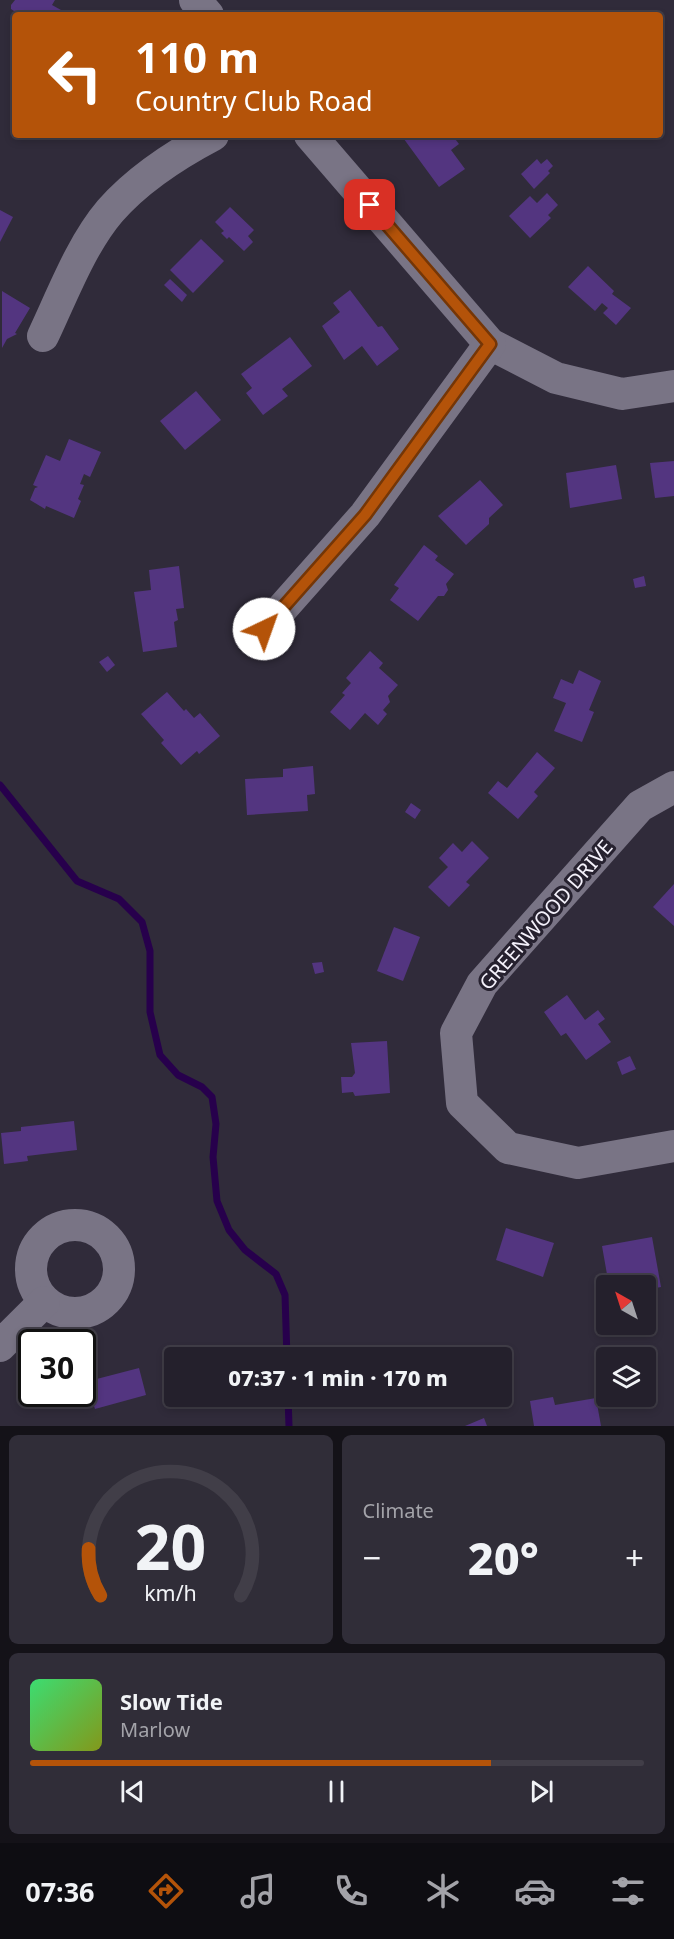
<!DOCTYPE html>
<meta charset="utf-8">
<style>
:root{--surface:#24202c;--page:#302d38;--text:#f1f3f6;--muted:#a3a3a9;--line:#413e48;--accent:#b45309}
body{margin:0;font-family:"Noto Sans",sans-serif;background:var(--page);color:var(--text);height:100vh;display:flex;flex-direction:column;font-size:22px;white-space:nowrap}
*{box-sizing:border-box;margin:0}
p{font-size:20px;color:var(--muted)}
.icon{flex:none;width:33px;height:33px;fill:none;stroke:currentColor;stroke-width:2;stroke-linecap:round;stroke-linejoin:round}
.map{position:relative;height:1426px;overflow:hidden}
.sheet{display:flex;flex-direction:column;gap:9px;padding:9px;background:#141218;flex:1}
.sheet>*{flex:none}
.guide{position:absolute;left:12px;top:12px;width:651px;height:126px;border-radius:6px;box-shadow:0 3px 9px #0003,0 0 0 2px var(--line);background:#b45309;color:#fff;overflow:hidden}
.needle{width:39px;rotate:321deg}
.tools{position:absolute;left:596px;top:1275px;display:grid;gap:12px}
.tools a{display:grid;place-items:center;width:60px;height:60px;border-radius:6px;background:var(--surface);box-shadow:0 3px 9px #0003,0 0 0 2px var(--line);font-size:30px}
.speed{position:absolute;left:18px;top:1329px;display:flex;gap:12px;font-size:30px;font-weight:700;text-align:center}
.speed>*{display:grid;place-content:center;width:78px;height:78px;border-radius:50%;background:var(--surface);box-shadow:0 3px 9px #0003,0 0 0 2px var(--line);line-height:1}
.speed .limit{border:3px solid #111;border-radius:9px;background:#fff;color:#111}
.pin{position:absolute;display:grid;place-items:center;width:51px;height:51px;color:#fff;margin:-26px;border-radius:12px;box-shadow:0 3px 9px #0006}
.me{position:absolute;width:66px;margin:-33px;rotate:42deg;stroke-linejoin:round;filter:drop-shadow(0 0 4px #0008)}
.turn{display:flex;align-items:center;gap:21px;height:126px;padding:0 24px;font-size:27px}
.turn .icon{width:78px;height:78px;stroke-width:2.5}
.turn b{display:block;font-size:42px;line-height:51px}
.big{font-size:45px;font-weight:800;line-height:1.1}
.sheet .widget{flex:1;display:flex;flex-direction:column;justify-content:center;gap:9px;min-width:0;padding:0 21px;border-radius:9px;background:var(--page)}
.sheet .dial{align-items:center;gap:0}
.dial svg{height:156px;overflow:visible;fill:none;stroke:var(--line);stroke-width:7;stroke-linecap:round;text-anchor:middle}
.dial text{fill:var(--text);stroke:none}
.song{display:flex;align-items:center;gap:18px}
.cover{width:72px;height:72px;border-radius:9px;background:linear-gradient(135deg,hsl(140 70% 55%),hsl(70 70% 35%))}
.played{height:6px;border-radius:3px;background:linear-gradient(90deg,var(--accent) 75%,var(--line) 75%)}
.keys{display:flex;justify-content:space-around;direction:ltr}
.heat{display:flex;justify-content:space-between;align-items:center;font-size:33px;direction:ltr}
.sheet .tiles{flex:1;display:grid;gap:9px;grid-template-columns:1fr 1fr}
.widget:last-child{grid-column:span 2}
.trip{position:absolute;left:164px;top:1347px;width:348px;height:60px;border-radius:6px;background:var(--surface);box-shadow:0 3px 9px #0003,0 0 0 2px var(--line);font-weight:800;line-height:60px;text-align:center}
.dock{display:flex;height:96px;justify-content:space-around;align-items:center;background:#0e0d12;color:var(--muted)}
.dock .icon{width:42px;height:42px}
.dock .active{color:var(--accent)}
.dock b{font-size:27px;color:var(--text)}
.map>svg:first-child{display:block}
.lines{fill:none;stroke-linecap:round;stroke-linejoin:round}
.stream{stroke:#27004c;stroke-width:7}
.building{fill:#533580}
.minor{stroke:#797485;stroke-width:32}
.route-casing{stroke:#753606;stroke-width:15}
.route{stroke:#b45309;stroke-width:10}
.labels{text-anchor:middle;stroke-width:6;stroke-linejoin:round;paint-order:stroke}
.street-label{font-size:20px;fill:#f4f1fb;stroke:#26212f}
</style>
<div class="map">
<svg width="674" height="1426" viewBox="0 0 674 1426">
<rect width="100%" height="100%" fill="#302b3a"/>
<g class="lines">
<g class="stream">
<path d="M 0,785 L 77,881 L 119,899 L 142,922 L 150,951 L 150,1012 L 160,1055 L 178,1075 L 202,1087 L 212,1097 L 216,1124 L 213,1157 L 217,1201 L 229,1230 L 245,1250 L 276,1274 L 285,1295 L 287,1358"/>
<path d="M 288,1396 L 289,1426"/>
</g>
</g>
<g class="building">
<path d="M 15,0 L 55,0 L 52,5 L 70,15 L 25,15 L 19,10 L 17,13 L 11,9 L 11,5 Z"/>
<path d="M 401,135 L 440,135 L 441,137 L 452,135 L 459,144 L 451,150 L 465,169 L 439,187 Z"/>
<path d="M 537,159 L 541,164 L 547,159 L 553,166 L 548,171 L 550,173 L 534,189 L 521,174 Z"/>
<path d="M 547,193 L 558,205 L 548,215 L 551,218 L 530,238 L 509,216 L 530,196 L 537,203 Z"/>
<path d="M 230,207 L 254,230 L 248,236 L 253,242 L 244,251 L 229,237 L 227,239 L 221,233 L 224,231 L 215,222 Z"/>
<path d="M 0,210 L 13,217 L 0,242 Z"/>
<path d="M 201,239 L 224,261 L 193,293 L 170,270 Z"/>
<path d="M 588,266 L 614,291 L 612,294 L 631,308 L 616,325 L 603,313 L 608,308 L 602,303 L 595,311 L 568,287 Z"/>
<path d="M 170,279 L 187,295 L 182,302 L 164,285 Z"/>
<path d="M 350,290 L 378,327 L 382,326 L 399,349 L 377,366 L 362,346 L 344,360 L 322,326 L 340,312 L 333,303 Z"/>
<path d="M 2,291 L 30,308 L 15,333 L 17,334 L 7,339 L 2,348 Z"/>
<path d="M 290,337 L 312,366 L 282,389 L 288,396 L 263,415 L 246,393 L 252,388 L 241,374 Z"/>
<path d="M 196,391 L 221,420 L 185,450 L 160,421 Z"/>
<path d="M 69,439 L 101,452 L 90,477 L 84,474 L 80,484 L 84,485 L 78,499 L 81,501 L 74,518 L 46,506 L 45,509 L 30,500 L 35,488 L 38,487 L 33,485 L 46,455 L 60,461 Z"/>
<path d="M 674,461 L 674,496 L 655,498 L 650,463 Z"/>
<path d="M 616,465 L 622,499 L 570,508 L 566,473 Z"/>
<path d="M 480,480 L 503,505 L 489,518 L 489,524 L 466,545 L 438,516 Z"/>
<path d="M 424,545 L 438,556 L 435,560 L 454,574 L 446,584 L 448,590 L 444,596 L 438,596 L 418,621 L 390,600 L 399,588 L 394,585 Z"/>
<path d="M 179,566 L 184,608 L 176,609 L 178,620 L 174,622 L 177,647 L 143,652 L 134,592 L 151,590 L 149,570 Z"/>
<path d="M 644,576 L 646,586 L 635,588 L 633,579 Z"/>
<path d="M 370,651 L 383,663 L 379,668 L 398,685 L 388,696 L 390,702 L 383,710 L 387,714 L 378,725 L 365,713 L 350,730 L 330,712 L 345,695 L 342,693 L 351,683 L 346,678 Z"/>
<path d="M 108,656 L 115,665 L 107,672 L 99,662 Z"/>
<path d="M 579,670 L 601,681 L 589,710 L 594,712 L 582,742 L 554,731 L 566,703 L 553,698 L 561,679 L 573,684 Z"/>
<path d="M 167,692 L 184,711 L 186,709 L 194,718 L 200,713 L 220,736 L 199,754 L 197,751 L 181,765 L 161,743 L 164,740 L 141,714 Z"/>
<path d="M 537,752 L 555,768 L 534,792 L 538,796 L 518,819 L 488,793 L 498,781 L 507,788 Z"/>
<path d="M 313,766 L 315,794 L 307,795 L 308,811 L 247,815 L 245,779 L 283,777 L 283,769 Z"/>
<path d="M 411,803 L 421,810 L 415,819 L 405,812 Z"/>
<path d="M 472,841 L 489,858 L 466,882 L 470,885 L 449,907 L 428,887 L 448,867 L 439,858 L 453,843 L 462,852 Z"/>
<path d="M 674,884 L 674,926 L 653,907 Z"/>
<path d="M 394,927 L 420,937 L 403,981 L 377,971 Z"/>
<path d="M 322,962 L 324,972 L 315,974 L 312,963 Z"/>
<path d="M 567,995 L 585,1020 L 598,1010 L 605,1019 L 598,1024 L 611,1042 L 586,1060 L 566,1033 L 561,1036 L 544,1012 Z"/>
<path d="M 387,1041 L 390,1093 L 355,1096 L 353,1092 L 342,1093 L 341,1077 L 352,1077 L 355,1073 L 351,1043 Z"/>
<path d="M 630,1056 L 636,1069 L 622,1075 L 617,1062 Z"/>
<path d="M 74,1121 L 77,1150 L 27,1156 L 28,1161 L 4,1164 L 1,1133 L 21,1131 L 21,1127 Z"/>
<path d="M 506,1228 L 554,1243 L 543,1277 L 496,1260 Z"/>
<path d="M 652,1237 L 661,1287 L 645,1290 L 641,1274 L 608,1280 L 602,1246 Z"/>
<path d="M 139,1368 L 146,1395 L 95,1409 L 92,1400 L 72,1405 L 69,1394 L 82,1394 L 82,1378 L 89,1381 Z"/>
<path d="M 553,1397 L 555,1405 L 596,1398 L 601,1426 L 534,1426 L 530,1401 Z"/>
<path d="M 484,1418 L 487,1426 L 465,1426 Z"/>
</g>
<g class="lines">
<g class="minor">
<path d="M 195,0 L 208,15"/>
<path d="M 310,135 L 490,344 L 556,378 L 622,394 L 674,386"/>
<path d="M 43,336 C 62,296 81,245 110,211 C 138,179 175,155 213,135"/>
<path d="M 264,629 L 365,515 L 490,344"/>
<path d="M 674,787 L 640,806 L 482,984 L 456,1033 L 462,1103 L 508,1148 L 578,1163 L 674,1146"/>
<circle cx="75" cy="1269" r="44"/>
<path d="M 0,1346 L 44,1302"/>
</g>
</g>
<g class="lines">
<g class="route-casing">
<path id="route" d="M 264,629 L 365,515 L 490,344 L 370,205"/>
</g>
<use href="#route" class="route"/>
</g>
<g class="labels">
<g class="street-label">
<text transform="translate(546 915) rotate(-49)" y="7">GREENWOOD DRIVE</text>
</g>
</g>
</svg>
<div class="tools">
<a><svg class="needle" viewBox="-14 -14 28 28"><path d="M0-13l5 13h-10z" fill="#e53935"/><path d="M0 13l5-13h-10z" fill="#a3a3a9"/></svg></a>
<a><svg class="icon" aria-label="layers" viewBox="0 0 24 24"><path d="M12 4l9 5-9 5-9-5zM3 14l9 5 9-5"/></svg></a>
</div>
<div class="speed"><div class="limit">30</div></div>
<div class="pin" style="left:370px;top:205px;background:#d93025"><svg class="icon" aria-label="arrive" viewBox="0 0 24 24"><path d="M6 21V4h12l-3 4 3 4H6"/></svg></div>
<svg class="me" style="left:264px;top:629px" viewBox="-20 -20 40 40"><circle r="19" fill="#fff"/><path d="M0-13L10 11 0 6-10 11z" fill="#b45309"/></svg>
<div class="trip">07:37 · 1 min · 170 m</div>
<div class="guide">
<div class="turn"><svg class="icon" aria-label="left" viewBox="0 0 24 24"><path d="M17 20v-9H6M10 6l-5 5 5 5"/></svg><div><b>110 m</b>Country Club Road</div></div>
</div>
</div>
<section class="sheet">
<div class="tiles">
<div class="widget dial"><svg viewBox="0 0 100 80">
<path d="M14 69A42 42 0 1 1 86 69"/>
<path d="M14 69A42 42 0 0 1 8 45" stroke="#b45309"/>
<text x="50" y="56" font-size="32" font-weight="700">20</text>
<text x="50" y="72" font-size="11">km/h</text>
</svg></div>
<div class="widget"><p>Climate</p>
<div class="heat"><a>−</a><b class="big">20°</b><a>+</a></div>
</div>
<div class="widget">
<div class="song"><i class="cover"></i><div><b>Slow Tide</b><p>Marlow</p></div></div>
<div class="played"></div>
<div class="keys"><svg class="icon" aria-label="previous" viewBox="0 0 24 24"><path d="M18 5L8 12l10 7zM5 5v14"/></svg><svg class="icon" aria-label="pause" viewBox="0 0 24 24"><path d="M8 5v14M16 5v14"/></svg><svg class="icon" aria-label="next" viewBox="0 0 24 24"><path d="M6 5l10 7-10 7zM19 5v14"/></svg></div>
</div>
</div>
</section>
<nav class="dock">
<b>07:36</b>
<svg class="icon active" aria-label="directions" viewBox="0 0 24 24"><path d="M12 3l9 9-9 9-9-9zM9 14v-3h6M13 9l2 2-2 2"/></svg>
<svg class="icon" aria-label="music" viewBox="0 0 24 24"><path d="M9 18V5l10-2v13"/><circle cx="6" cy="18" r="3"/><circle cx="16" cy="16" r="3"/></svg>
<svg class="icon" aria-label="phone" viewBox="0 0 24 24"><path d="M5 4h4l2 5-3 2q2 4 5 5l2-3 5 2v4C11 20 4 13 5 4z"/></svg>
<svg class="icon" aria-label="climate" viewBox="0 0 24 24"><path d="M12 3v18M4 7l16 10M4 17L20 7"/></svg>
<svg class="icon" aria-label="car" viewBox="0 0 24 24"><path d="M5 17H2v-5l4-1 3-4h7l3 4 3 1v5h-3M9 17h6M6 11h13"/><circle cx="7" cy="17" r="2"/><circle cx="17" cy="17" r="2"/></svg>
<svg class="icon" aria-label="filters" viewBox="0 0 24 24"><path d="M4 7h16M4 17h16"/><circle cx="9" cy="7" r="2"/><circle cx="15" cy="17" r="2"/></svg>
</nav>
